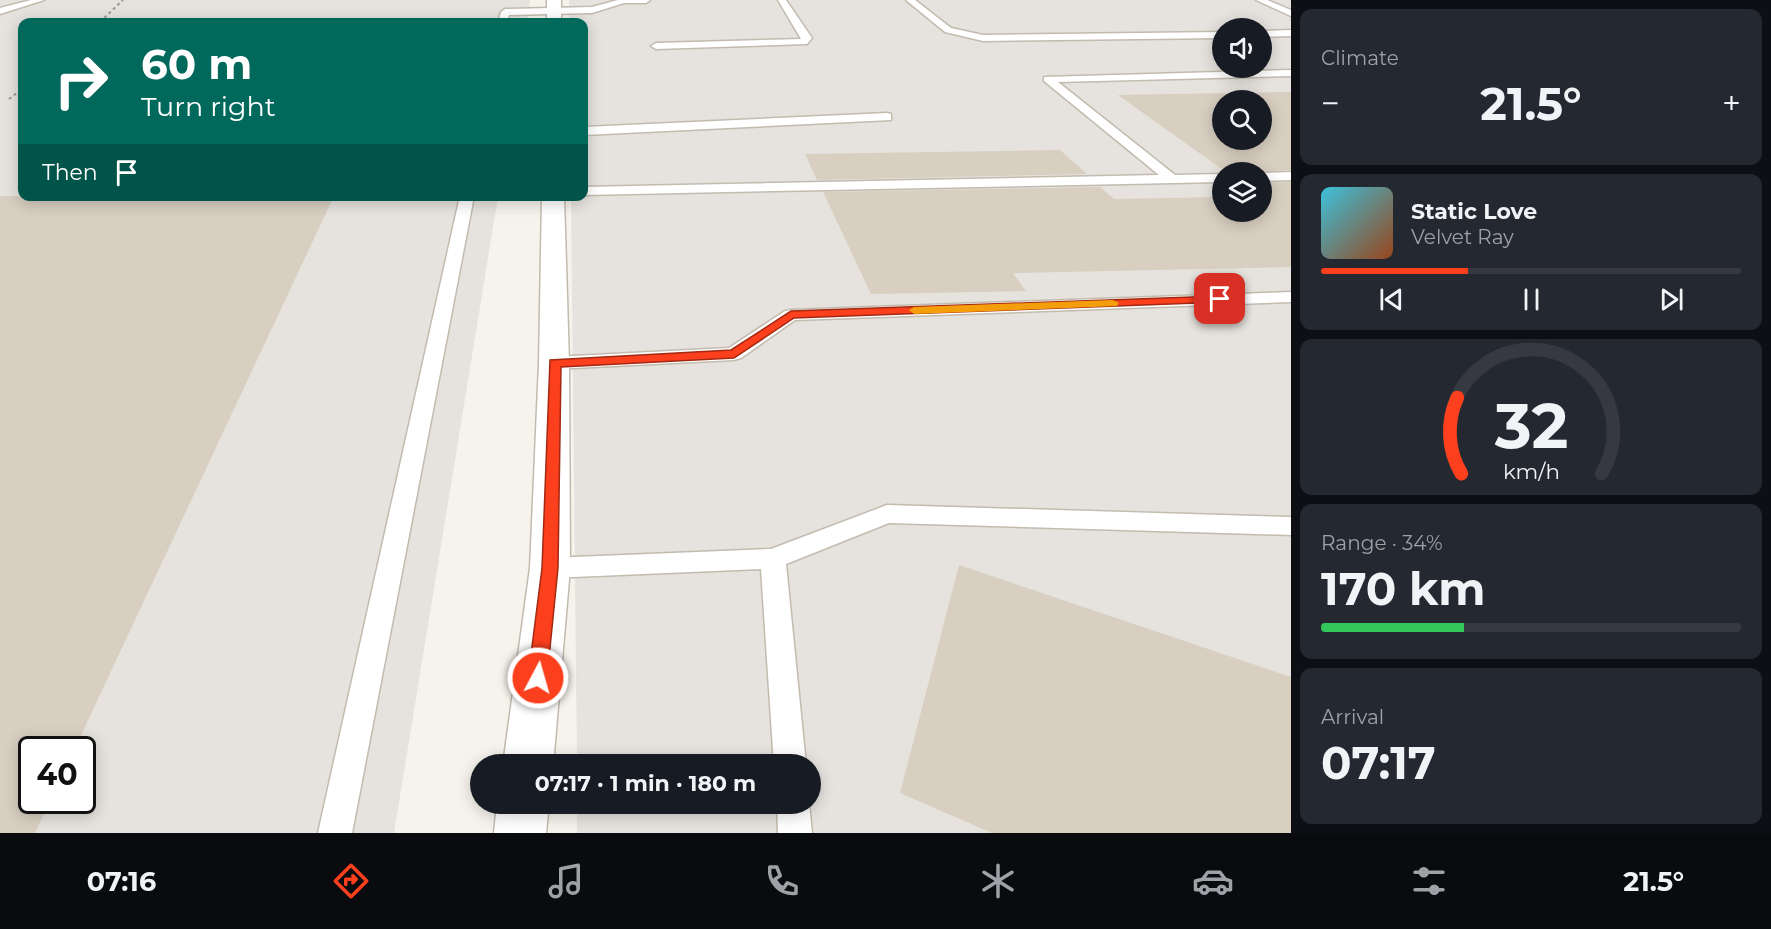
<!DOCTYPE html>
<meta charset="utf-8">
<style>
:root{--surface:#171b24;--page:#242831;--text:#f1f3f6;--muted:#9ea1a6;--line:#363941;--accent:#fc3f1d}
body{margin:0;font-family:Montserrat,sans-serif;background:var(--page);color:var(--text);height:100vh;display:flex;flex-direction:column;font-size:22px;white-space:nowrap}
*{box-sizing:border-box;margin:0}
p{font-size:20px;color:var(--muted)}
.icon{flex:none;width:33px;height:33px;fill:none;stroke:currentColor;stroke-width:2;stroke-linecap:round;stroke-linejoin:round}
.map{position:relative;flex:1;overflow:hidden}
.details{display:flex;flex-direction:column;gap:9px;padding:9px;background:#0d0f14;width:480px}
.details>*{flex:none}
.top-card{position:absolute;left:18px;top:18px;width:570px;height:183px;border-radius:12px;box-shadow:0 3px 15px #0003;background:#00695c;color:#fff;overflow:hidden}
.tools{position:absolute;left:1212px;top:18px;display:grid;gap:12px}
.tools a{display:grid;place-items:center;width:60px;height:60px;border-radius:50%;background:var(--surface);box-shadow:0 3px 15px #0003;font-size:30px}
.speed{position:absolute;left:18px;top:736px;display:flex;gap:12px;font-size:30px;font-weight:700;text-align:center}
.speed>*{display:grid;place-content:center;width:78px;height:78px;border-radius:50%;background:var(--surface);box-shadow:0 3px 15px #0003;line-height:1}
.speed .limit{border:3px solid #111;border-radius:9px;background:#fff;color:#111}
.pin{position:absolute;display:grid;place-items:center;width:51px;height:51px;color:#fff;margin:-26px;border-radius:12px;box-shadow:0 3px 9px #0006}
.me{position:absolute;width:66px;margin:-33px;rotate:6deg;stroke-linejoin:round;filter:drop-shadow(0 0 4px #0008)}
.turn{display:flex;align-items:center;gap:21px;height:126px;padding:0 24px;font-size:27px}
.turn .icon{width:78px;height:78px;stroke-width:2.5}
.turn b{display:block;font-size:42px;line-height:51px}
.then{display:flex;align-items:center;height:57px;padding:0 24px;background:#0003;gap:12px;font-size:22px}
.big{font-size:45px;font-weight:700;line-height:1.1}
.details .card{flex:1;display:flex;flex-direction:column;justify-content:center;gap:9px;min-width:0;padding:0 21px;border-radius:12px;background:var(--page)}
.details .dial{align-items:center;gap:0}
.dial svg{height:156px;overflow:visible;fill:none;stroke:var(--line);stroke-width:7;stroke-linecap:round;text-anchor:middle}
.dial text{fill:var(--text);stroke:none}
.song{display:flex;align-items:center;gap:18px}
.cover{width:72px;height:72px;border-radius:9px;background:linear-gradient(135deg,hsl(190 70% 55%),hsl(20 70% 35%))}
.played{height:6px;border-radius:3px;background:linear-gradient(90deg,var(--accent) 35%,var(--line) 35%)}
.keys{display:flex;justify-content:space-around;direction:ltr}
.heat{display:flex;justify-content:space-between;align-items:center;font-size:33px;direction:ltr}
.charge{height:9px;border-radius:4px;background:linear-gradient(90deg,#34c759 34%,var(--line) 0)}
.trip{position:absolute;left:470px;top:754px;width:351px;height:60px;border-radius:30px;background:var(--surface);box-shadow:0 3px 15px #0003;font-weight:700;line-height:60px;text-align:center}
.tabs{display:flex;height:96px;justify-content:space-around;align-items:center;background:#090b0e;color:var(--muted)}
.tabs .icon{width:42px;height:42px}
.tabs .active{color:var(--accent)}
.tabs b{font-size:27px;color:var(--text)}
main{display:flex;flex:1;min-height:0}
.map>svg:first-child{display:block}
.industrial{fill:#e6e2dd;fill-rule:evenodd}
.building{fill:#d8cfc1;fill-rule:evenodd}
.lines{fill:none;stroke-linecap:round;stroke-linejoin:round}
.service-casing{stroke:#c2bbae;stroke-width:3}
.tertiary-casing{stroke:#c2bbae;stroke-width:3}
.service{fill:#fff;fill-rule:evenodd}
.tertiary{fill:#fff;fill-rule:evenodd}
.rail{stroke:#9a9a9a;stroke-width:2;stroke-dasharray:3 3;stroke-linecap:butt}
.route{fill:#fc3f1d;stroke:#a42913;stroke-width:1.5}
.slow{fill:#f59e0b}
</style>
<main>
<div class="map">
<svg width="1291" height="833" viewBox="0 0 1291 833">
<rect width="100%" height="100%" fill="#f6f3ec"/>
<g class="industrial">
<path d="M 0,0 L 530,0 L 527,22 L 22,22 L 22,196 L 498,197 L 394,833 L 0,833 ZM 32,750 L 82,750 L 82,801 L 32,801 Z"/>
<path d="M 569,0 L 1291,0 L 1291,833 L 577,833 L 577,804 L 810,804 L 810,765 L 577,765 L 571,197 L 584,196 L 584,22 L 569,22 ZM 1222,28 L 1262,28 L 1262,68 L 1222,68 ZM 1222,100 L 1262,100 L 1262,140 L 1222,140 ZM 1222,172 L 1262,172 L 1262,212 L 1222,212 Z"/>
</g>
<g class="building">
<path d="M 1291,92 L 1291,170 L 1260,172 L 1226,172 L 1118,95 ZM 1222,100 L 1262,100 L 1262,140 L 1222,140 Z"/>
<path d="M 1060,150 L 1087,174 L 817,180 L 805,154 Z"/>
<path d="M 1291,182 L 1291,267 L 1013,273 L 1026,291 L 871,294 L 823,192 L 1100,187 L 1114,199 L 1222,197 L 1222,212 L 1262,212 L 1262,183 Z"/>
<path d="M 0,196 L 334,196 L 74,750 L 32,750 L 32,801 L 50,801 L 35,833 L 0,833 Z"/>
<path d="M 959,565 L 1291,677 L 1291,833 L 992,833 L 900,793 Z"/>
</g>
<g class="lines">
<g class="service-casing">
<g id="service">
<path d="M 31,0 L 44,0 L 0,14 L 0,8 Z"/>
<path d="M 618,0 L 650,0 L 646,3 L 624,3 L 592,13 L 509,15 L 507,22 L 498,22 L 501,12 L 505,9 L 592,7 Z"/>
<path d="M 778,0 L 786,0 L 812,38 L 807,44 L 656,49 L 651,46 L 656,43 L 801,39 Z"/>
<path d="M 906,0 L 915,0 L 951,28 L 983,35 L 1222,32 L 1222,38 L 983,41 L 945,32 Z"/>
<path d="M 1256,0 L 1267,0 L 1291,10 L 1291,16 Z"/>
<path d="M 1291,30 L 1291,36 L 1262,37 L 1262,31 Z"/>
<path d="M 1291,70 L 1291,76 L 1058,82 L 1175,175 L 1222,174 L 1222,182 L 584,195 L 584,187 L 1159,175 L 1044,81 L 1044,77 Z"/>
<path d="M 887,113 L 891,114 L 891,120 L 584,135 L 584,127 Z"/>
<path d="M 1291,172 L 1291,180 L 1262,181 L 1262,173 Z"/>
<path d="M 460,196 L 474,196 L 352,833 L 318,833 Z"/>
<path d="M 1291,292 L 1291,302 L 795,320 L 741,358 L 734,360 L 554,369 L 547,367 L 544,363 L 547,359 L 554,357 L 729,348 L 785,311 L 791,310 Z"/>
<path d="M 887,505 L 1291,517 L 1291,535 L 889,523 L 786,564 L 806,765 L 774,765 L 761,569 L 550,578 L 541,575 L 537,568 L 541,561 L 550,558 L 771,549 Z"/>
<path d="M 777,804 L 809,804 L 812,833 L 778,833 Z"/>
</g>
</g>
<g class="tertiary-casing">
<g id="tertiary">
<rect x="547" y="0" width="14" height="22"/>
<path d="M 542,196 L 564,196 L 569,363 L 570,568 L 553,765 L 503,765 L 530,568 L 539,363 Z"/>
<path d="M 497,804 L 549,804 L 546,833 L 494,833 Z"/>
</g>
</g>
<use href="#service" class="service"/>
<use href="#tertiary" class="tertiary"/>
<g class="rail">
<path d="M 100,22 L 123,0"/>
<path d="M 9,99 L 22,89"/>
</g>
</g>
<path class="route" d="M 1220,296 L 1224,297 L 1224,302 L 794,318 L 734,358 L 561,367 L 558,568 L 547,678 L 544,683 L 538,686 L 531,683 L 528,678 L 542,568 L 550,360 L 731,350 L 791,311 Z"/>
<path class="slow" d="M 1113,300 L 1119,303 L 1117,306 L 914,314 L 909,310 L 914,307 Z"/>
</svg>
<div class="tools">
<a><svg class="icon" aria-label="sound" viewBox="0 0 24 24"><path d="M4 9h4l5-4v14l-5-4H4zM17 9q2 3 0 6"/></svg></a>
<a><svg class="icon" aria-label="search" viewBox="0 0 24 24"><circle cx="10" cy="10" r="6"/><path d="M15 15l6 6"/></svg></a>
<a><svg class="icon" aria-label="layers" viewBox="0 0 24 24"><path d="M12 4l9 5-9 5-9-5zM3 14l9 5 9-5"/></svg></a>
</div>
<div class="speed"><div class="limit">40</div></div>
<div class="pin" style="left:1220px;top:299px;background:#d93025"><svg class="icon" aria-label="arrive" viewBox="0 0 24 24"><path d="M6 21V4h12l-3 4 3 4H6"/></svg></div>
<svg class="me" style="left:538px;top:678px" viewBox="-20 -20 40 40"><circle r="17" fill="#fc3f1d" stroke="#fff" stroke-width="3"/><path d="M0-11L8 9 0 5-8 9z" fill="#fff"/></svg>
<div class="trip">07:17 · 1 min · 180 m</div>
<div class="top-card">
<div class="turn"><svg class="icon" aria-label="right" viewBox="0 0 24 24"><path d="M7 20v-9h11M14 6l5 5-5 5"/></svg><div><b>60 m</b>Turn right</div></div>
<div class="then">Then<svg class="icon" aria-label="arrive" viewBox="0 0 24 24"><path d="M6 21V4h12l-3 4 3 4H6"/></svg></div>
</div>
</div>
<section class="details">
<div class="card"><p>Climate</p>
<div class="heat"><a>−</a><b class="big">21.5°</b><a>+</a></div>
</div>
<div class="card">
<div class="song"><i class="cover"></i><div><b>Static Love</b><p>Velvet Ray</p></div></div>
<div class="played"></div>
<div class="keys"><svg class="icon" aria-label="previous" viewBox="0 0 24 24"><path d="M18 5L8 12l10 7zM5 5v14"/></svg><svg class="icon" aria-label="pause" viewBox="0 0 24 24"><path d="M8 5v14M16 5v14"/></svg><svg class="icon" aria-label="next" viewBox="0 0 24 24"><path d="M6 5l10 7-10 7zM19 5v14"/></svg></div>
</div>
<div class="card dial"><svg viewBox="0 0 100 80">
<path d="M14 69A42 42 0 1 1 86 69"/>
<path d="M14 69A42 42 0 0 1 12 30" stroke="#fc3f1d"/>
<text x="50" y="56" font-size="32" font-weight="700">32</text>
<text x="50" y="72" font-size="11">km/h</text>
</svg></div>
<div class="card"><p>Range · 34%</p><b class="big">170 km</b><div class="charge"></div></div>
<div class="card"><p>Arrival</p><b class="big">07:17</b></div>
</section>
</main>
<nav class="tabs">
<b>07:16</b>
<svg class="icon active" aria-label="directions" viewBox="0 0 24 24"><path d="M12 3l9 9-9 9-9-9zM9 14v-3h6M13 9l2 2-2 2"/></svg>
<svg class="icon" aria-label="music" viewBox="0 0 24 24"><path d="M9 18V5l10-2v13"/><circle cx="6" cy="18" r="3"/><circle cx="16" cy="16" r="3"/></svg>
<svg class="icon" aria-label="phone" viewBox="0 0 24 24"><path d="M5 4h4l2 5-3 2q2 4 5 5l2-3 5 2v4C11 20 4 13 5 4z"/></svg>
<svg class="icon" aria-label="climate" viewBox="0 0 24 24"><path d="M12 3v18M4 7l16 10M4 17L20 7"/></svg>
<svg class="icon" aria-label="car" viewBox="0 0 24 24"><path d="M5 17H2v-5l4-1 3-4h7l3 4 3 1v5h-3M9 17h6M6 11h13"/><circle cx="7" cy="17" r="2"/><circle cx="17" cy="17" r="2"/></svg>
<svg class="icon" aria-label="filters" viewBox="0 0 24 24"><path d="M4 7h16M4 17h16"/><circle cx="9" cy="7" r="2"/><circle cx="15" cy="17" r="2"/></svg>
<b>21.5°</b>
</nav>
